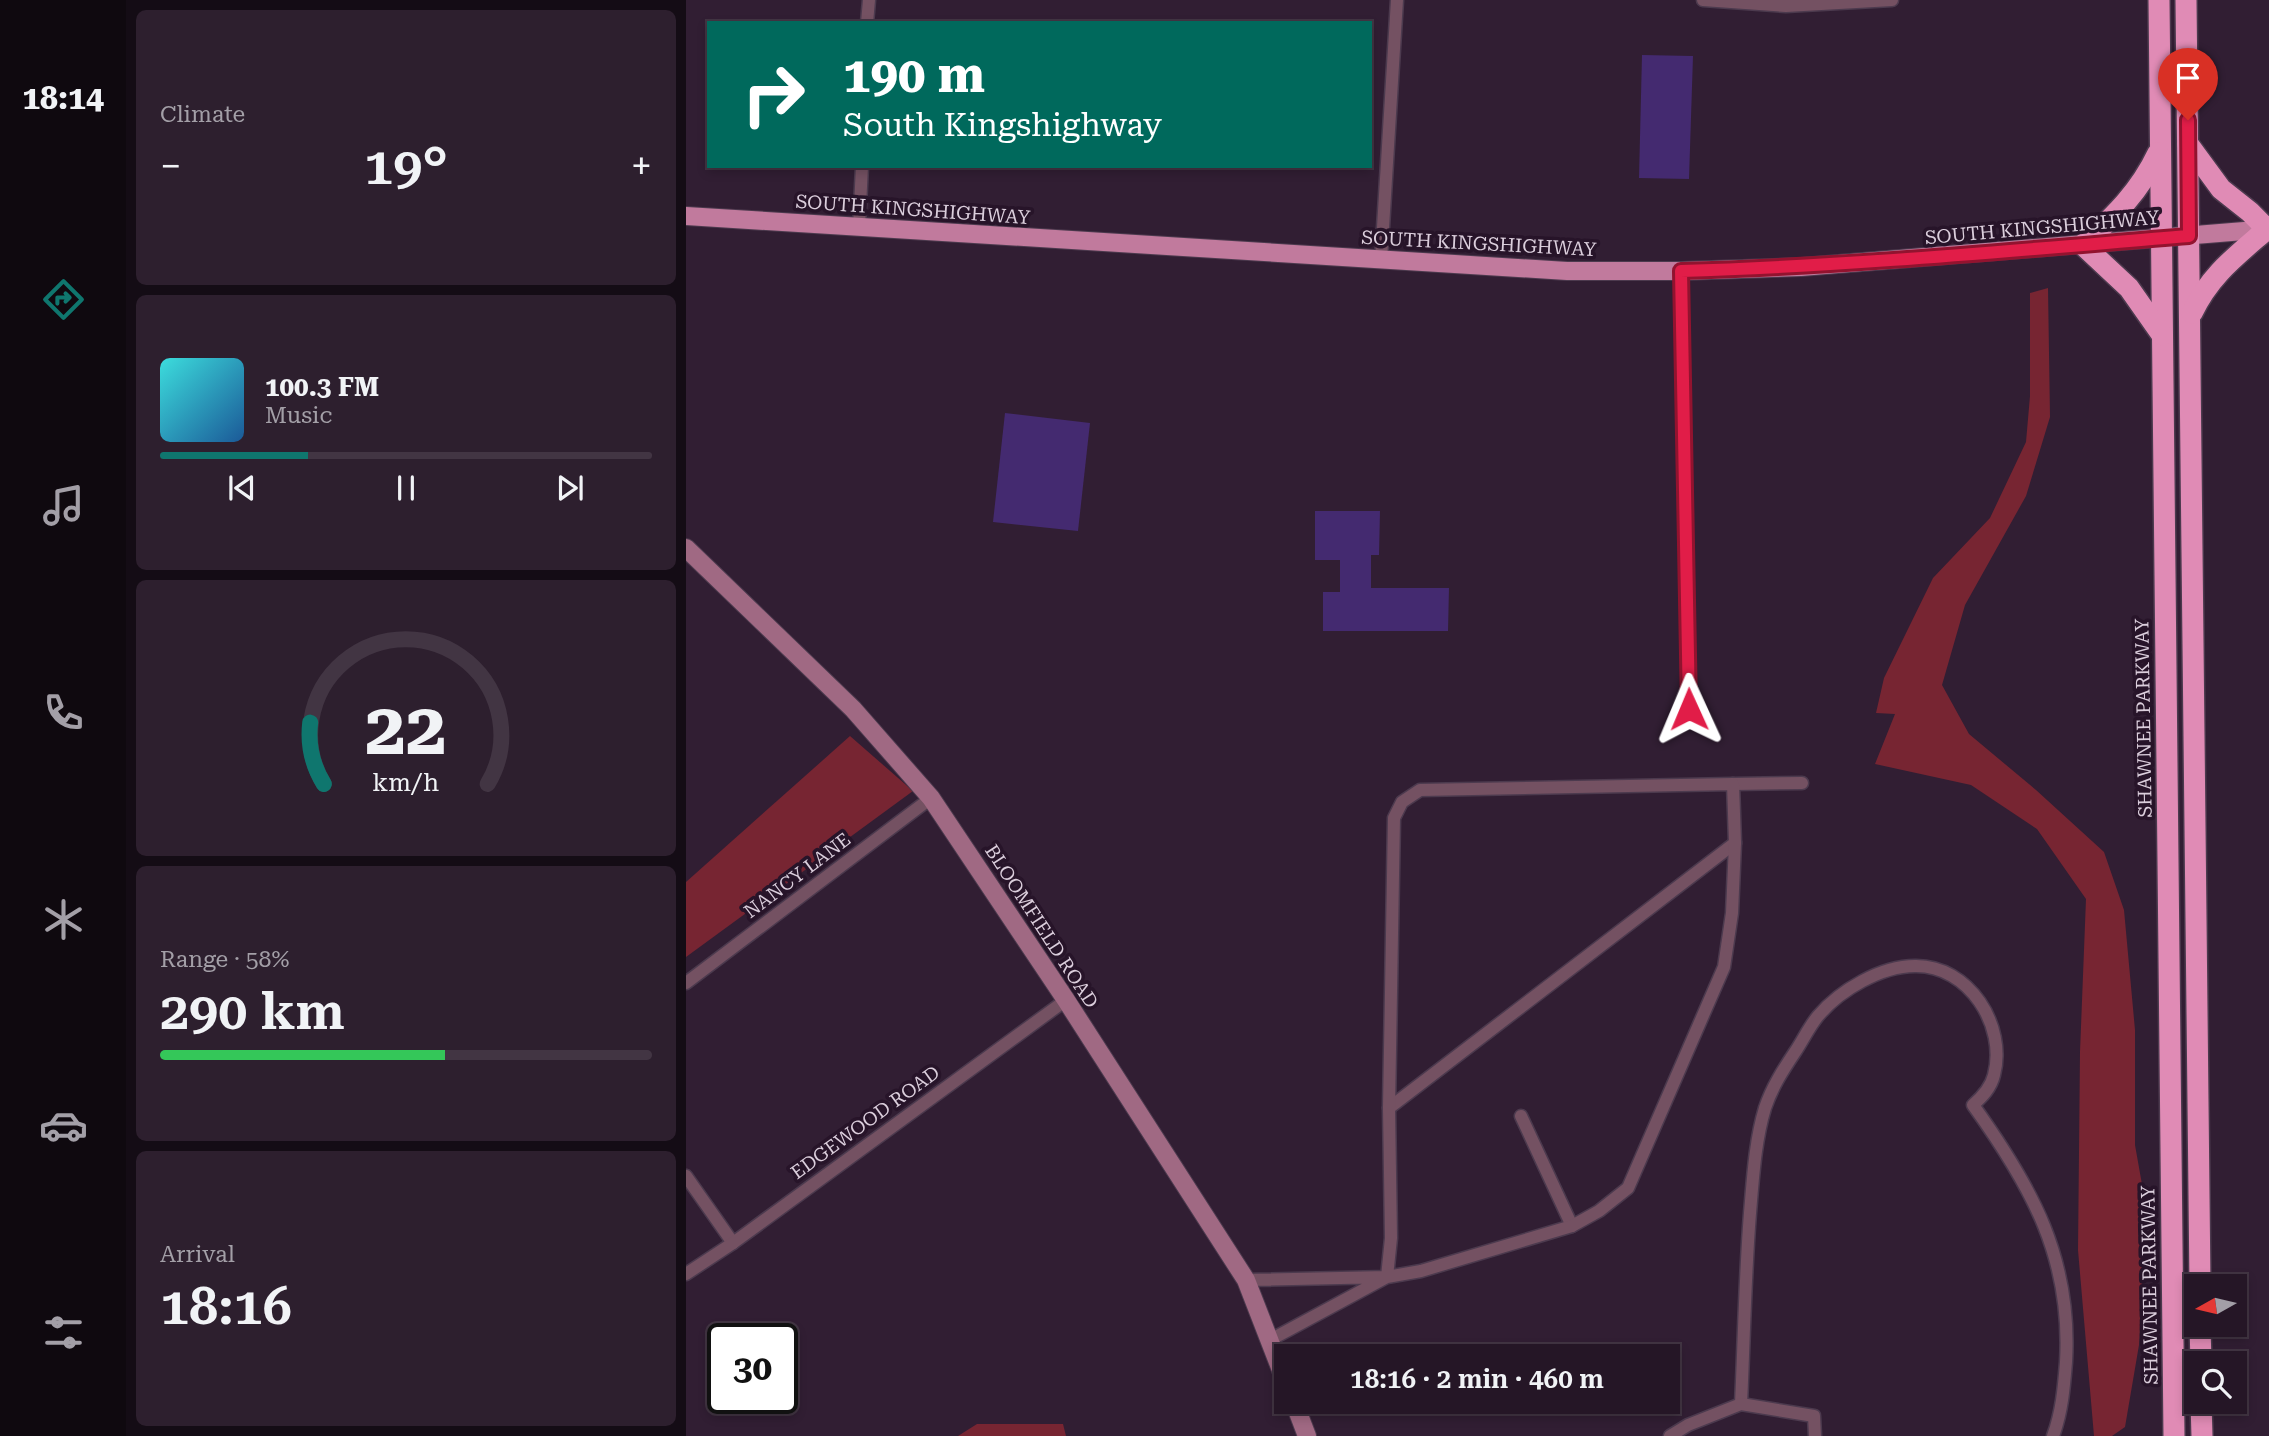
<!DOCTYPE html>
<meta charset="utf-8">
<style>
:root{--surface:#251626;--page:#2d1f2e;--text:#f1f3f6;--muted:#a39fa7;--line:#423543;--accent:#0f766e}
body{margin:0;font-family:"Roboto Serif",serif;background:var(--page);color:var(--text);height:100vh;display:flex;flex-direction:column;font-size:26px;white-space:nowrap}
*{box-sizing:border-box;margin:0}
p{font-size:23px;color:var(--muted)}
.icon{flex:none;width:38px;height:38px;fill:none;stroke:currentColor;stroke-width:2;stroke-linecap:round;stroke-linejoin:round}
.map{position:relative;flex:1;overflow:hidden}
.drawer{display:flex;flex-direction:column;gap:10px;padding:10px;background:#140c15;width:560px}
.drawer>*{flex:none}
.guide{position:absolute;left:21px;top:21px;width:665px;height:147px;border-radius:0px;box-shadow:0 4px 10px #0003,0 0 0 2px var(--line);background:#00695c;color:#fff;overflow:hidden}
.needle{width:46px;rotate:262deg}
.buttons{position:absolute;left:1498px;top:1274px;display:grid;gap:14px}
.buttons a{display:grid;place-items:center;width:63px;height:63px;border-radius:0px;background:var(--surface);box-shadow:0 4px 10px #0003,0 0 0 2px var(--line);font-size:35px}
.speed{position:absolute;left:21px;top:1323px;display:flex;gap:14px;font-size:35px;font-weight:700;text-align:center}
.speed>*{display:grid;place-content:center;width:91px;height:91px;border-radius:50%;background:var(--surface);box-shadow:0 4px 10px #0003,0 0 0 2px var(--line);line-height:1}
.speed .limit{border:4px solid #111;border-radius:10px;background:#fff;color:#111}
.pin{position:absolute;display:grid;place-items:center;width:60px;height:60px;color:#fff;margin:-72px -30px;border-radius:50% 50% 50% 0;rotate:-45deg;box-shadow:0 0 7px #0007}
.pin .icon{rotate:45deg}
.me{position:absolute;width:77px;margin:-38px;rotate:359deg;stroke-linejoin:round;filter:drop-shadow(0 0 5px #0008)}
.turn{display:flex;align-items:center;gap:24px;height:147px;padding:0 21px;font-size:32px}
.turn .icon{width:91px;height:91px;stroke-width:2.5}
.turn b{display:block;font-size:49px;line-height:60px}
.big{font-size:52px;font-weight:600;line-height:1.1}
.drawer .tile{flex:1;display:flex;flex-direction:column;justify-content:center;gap:10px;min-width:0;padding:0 24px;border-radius:10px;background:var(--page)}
.drawer .dial{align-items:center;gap:0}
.dial svg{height:182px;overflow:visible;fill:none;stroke:var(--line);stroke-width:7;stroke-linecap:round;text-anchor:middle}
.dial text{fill:var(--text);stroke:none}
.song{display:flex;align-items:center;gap:21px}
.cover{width:84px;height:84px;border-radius:10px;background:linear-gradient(135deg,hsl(180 70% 55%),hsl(210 70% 35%))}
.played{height:7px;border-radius:4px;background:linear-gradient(90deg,var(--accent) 30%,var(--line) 30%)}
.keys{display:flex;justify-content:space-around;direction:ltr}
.heat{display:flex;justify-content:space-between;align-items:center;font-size:38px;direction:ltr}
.charge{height:10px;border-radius:5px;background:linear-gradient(90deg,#34c759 58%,var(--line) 0)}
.trip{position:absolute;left:588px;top:1344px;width:406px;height:70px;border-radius:0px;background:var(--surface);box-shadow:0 4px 10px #0003,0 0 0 2px var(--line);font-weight:600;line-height:70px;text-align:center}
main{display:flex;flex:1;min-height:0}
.tab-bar{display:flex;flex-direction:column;width:126px;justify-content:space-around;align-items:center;background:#0f090f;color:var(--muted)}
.tab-bar .icon{width:49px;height:49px}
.tab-bar .selected{color:var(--accent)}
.tab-bar b{font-size:32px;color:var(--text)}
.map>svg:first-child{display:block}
.green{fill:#772532}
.building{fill:#442a70}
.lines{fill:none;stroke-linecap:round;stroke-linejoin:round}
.street-casing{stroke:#4c3a4e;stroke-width:15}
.secondary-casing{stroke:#4c3a4e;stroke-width:20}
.primary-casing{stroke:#4c3a4e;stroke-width:20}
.highway-casing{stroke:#4c3a4e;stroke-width:24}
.street{stroke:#745162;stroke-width:12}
.secondary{stroke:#a06983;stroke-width:18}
.primary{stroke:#c17a9d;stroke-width:18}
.highway{stroke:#e08bb5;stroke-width:21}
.route-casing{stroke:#92132f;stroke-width:18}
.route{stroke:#e11d48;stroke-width:12}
.labels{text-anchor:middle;stroke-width:7;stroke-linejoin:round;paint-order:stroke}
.street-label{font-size:19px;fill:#dbcedc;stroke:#271429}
</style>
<main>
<nav class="tab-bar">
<b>18:14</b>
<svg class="icon selected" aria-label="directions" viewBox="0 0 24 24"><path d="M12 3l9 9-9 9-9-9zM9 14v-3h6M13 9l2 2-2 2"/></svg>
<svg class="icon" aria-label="music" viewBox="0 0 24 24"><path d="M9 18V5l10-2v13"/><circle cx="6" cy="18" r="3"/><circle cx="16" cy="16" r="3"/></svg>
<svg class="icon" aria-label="phone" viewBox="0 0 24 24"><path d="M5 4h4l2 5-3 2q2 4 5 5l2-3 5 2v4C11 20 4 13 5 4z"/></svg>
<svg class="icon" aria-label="climate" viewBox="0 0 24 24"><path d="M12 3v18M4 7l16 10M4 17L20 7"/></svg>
<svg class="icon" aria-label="car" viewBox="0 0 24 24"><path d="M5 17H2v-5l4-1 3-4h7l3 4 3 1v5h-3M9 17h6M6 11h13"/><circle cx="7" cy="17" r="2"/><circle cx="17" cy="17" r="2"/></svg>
<svg class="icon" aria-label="filters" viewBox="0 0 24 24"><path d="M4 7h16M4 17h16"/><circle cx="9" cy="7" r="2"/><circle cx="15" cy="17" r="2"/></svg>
</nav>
<section class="drawer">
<div class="tile"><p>Climate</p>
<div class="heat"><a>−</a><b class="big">19°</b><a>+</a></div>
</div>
<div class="tile">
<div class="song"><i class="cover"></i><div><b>100.3 FM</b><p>Music</p></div></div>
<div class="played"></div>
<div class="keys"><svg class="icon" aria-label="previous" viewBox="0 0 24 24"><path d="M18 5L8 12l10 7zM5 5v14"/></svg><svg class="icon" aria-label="pause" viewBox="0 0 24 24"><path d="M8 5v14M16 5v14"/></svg><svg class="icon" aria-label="next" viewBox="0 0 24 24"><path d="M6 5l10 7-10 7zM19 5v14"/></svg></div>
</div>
<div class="tile dial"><svg viewBox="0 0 100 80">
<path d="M14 69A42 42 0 1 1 86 69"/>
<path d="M14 69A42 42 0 0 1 8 42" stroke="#0f766e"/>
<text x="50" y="56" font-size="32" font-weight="700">22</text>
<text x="50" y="72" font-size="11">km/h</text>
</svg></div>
<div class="tile"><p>Range · 58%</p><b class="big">290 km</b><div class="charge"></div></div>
<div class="tile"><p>Arrival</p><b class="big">18:16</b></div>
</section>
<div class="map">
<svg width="1583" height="1436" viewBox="0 0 1583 1436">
<rect width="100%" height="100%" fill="#311e33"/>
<g class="green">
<path d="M 1362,288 L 1364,417 L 1340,496 L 1279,605 L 1256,685 L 1283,734 L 1350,790 L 1418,852 L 1438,910 L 1449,1030 L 1449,1145 L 1460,1207 L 1453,1345 L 1439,1427 L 1426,1436 L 1408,1436 L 1392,1250 L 1394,1052 L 1400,899 L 1351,829 L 1285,785 L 1189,764 L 1209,714 L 1190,713 L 1198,678 L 1247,578 L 1304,518 L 1340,442 L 1344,396 L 1344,293 Z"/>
<path d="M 164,736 L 227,791 L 0,957 L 0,882 Z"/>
<path d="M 291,1424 L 377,1424 L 380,1436 L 272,1436 Z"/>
</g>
<g class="building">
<path d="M 956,55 L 1007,56 L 1003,179 L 953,178 Z"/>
<path d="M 319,413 L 404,423 L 392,531 L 307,522 Z"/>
<path d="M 629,511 L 694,511 L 693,555 L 685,555 L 685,588 L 763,588 L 762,631 L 637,631 L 637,592 L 654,592 L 654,560 L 629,560 Z"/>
</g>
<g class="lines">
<g class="street-casing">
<g id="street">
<path d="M 1017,0 L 1100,6 L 1206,0"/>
<path d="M 181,23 L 183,0"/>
<path d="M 173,227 L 176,166"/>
<path d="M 695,260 L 711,0"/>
<path d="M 995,271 L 1003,709"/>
<path d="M 1047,784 L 1116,783"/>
<path d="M 0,983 L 245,798"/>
<path d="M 703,1108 L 1049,843"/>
<path d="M 835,1116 L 886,1226"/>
<path d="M 0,1176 L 47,1243"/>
<path d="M 0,1274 L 47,1243 L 380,1000"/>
<path d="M 560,1280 L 701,1277 L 735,1271 L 886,1226 L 913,1211 L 942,1188 L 1038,967 L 1046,913 L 1049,843 L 1047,784 L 734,790 L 716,802 L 708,818 L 703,1108 L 705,1238 L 701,1277 L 584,1340"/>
<path d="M 1055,1404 C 1058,1340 1059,1276 1064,1213 C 1067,1178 1069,1141 1079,1108 C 1086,1087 1097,1070 1109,1052 C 1117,1040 1123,1027 1132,1016 C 1154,990 1195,966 1229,966 C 1283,965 1321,1026 1308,1075 C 1305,1088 1296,1097 1287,1105 C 1346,1187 1386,1259 1380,1362 C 1378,1387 1376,1412 1367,1436"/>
<path d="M 984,1436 L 1002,1425 L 1055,1404 L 1128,1416 L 1129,1436"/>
</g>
</g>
<g class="secondary-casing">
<g id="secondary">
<path d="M 0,548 L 167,709 L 245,798 L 380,1000 L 560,1280 L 600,1383"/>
<path d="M 608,1402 L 621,1436"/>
</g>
</g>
<g class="primary-casing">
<path id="primary" d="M 0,216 L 881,271 L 995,271 L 1115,267 L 1583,229"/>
</g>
<g class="highway-casing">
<g id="highway">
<path d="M 1473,0 L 1488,1436"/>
<path d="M 1500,0 L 1514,1286"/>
<path d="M 1502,144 L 1535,189 L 1564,212 L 1581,229 C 1550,256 1524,275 1506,313"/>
<path d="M 1472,153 C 1453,193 1428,216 1397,245 L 1443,288 L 1476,335"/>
<path d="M 1514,1325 L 1515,1363"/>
<path d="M 1515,1402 L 1516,1436"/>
</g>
</g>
<use href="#street" class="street"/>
<use href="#secondary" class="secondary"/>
<use href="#primary" class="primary"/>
<use href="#highway" class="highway"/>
</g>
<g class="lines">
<g class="route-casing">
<path id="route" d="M 1003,709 L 995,271 C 1165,266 1333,250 1503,236 L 1502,120"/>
</g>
<use href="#route" class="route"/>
</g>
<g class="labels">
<g class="street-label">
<text transform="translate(227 209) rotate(4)" y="7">SOUTH KINGSHIGHWAY</text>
<text transform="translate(1356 227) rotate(-5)" y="7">SOUTH KINGSHIGHWAY</text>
<text transform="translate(793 243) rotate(3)" y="7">SOUTH KINGSHIGHWAY</text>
<text transform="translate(1457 718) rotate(-91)" y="7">SHAWNEE PARKWAY</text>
<text transform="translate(111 875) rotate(-37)" y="7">NANCY LANE</text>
<text transform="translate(356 926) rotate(57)" y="7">BLOOMFIELD ROAD</text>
<text transform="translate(179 1122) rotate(-36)" y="7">EDGEWOOD ROAD</text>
<text transform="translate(1463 1285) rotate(-91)" y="7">SHAWNEE PARKWAY</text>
</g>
</g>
</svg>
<div class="buttons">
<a><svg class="needle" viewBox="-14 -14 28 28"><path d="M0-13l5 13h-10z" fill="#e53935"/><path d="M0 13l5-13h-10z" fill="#a39fa7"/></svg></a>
<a><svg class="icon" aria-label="search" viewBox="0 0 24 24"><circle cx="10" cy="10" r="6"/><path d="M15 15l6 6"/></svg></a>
</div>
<div class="speed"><div class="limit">30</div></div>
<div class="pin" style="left:1502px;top:120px;background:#d93025"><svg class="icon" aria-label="arrive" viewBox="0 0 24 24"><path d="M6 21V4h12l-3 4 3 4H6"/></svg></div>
<svg class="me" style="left:1003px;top:709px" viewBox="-20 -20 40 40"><path d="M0-17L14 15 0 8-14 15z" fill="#e11d48" stroke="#fff" stroke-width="4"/></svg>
<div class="trip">18:16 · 2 min · 460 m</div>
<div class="guide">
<div class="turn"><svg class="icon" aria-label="right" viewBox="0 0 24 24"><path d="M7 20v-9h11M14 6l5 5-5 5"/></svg><div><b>190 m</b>South Kingshighway</div></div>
</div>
</div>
</main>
